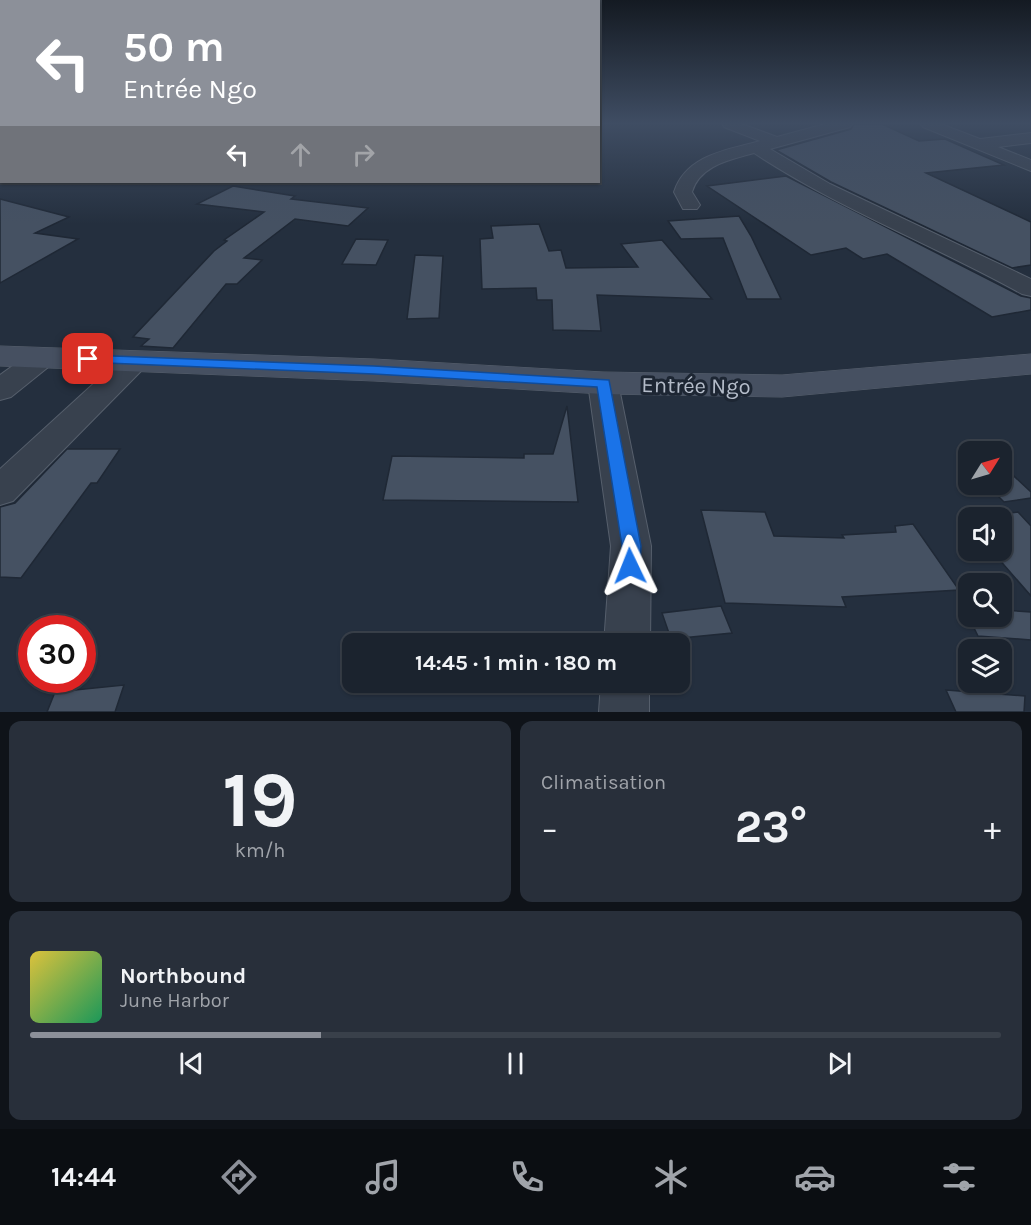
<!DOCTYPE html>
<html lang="fr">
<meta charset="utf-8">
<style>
:root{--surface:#1b232e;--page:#282f3a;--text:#f1f3f6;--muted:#a0a4aa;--line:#39404a;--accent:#8c9099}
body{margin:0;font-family:Karla,sans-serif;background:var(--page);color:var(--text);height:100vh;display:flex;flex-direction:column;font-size:22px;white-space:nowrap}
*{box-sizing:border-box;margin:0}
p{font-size:20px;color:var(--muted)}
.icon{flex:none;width:33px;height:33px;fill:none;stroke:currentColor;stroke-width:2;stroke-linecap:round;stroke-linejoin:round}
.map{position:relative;height:712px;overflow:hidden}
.side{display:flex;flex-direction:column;gap:9px;padding:9px;background:#0f1319;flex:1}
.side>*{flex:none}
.top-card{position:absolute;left:0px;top:0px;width:600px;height:183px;box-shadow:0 2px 4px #0004,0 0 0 2px var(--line);background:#8c9099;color:#fff;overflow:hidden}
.needle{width:39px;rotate:53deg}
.tools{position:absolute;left:958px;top:441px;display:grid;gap:12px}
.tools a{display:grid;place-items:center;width:54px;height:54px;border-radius:12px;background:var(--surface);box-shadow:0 2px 4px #0004,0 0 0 2px var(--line);font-size:30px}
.speed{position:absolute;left:18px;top:615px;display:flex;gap:12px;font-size:30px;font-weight:700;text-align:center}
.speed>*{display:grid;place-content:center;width:78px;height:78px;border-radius:50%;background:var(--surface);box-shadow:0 2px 4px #0004,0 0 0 2px var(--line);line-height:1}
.speed .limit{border:9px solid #d22;background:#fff;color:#111}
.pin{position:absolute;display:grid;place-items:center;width:51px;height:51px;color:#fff;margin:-26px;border-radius:12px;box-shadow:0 3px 9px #0006}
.me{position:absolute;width:66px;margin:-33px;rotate:358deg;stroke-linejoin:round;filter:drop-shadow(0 0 4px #0008)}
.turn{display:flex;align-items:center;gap:21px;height:126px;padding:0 24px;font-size:27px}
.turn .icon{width:78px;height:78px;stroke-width:2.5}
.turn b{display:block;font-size:42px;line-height:51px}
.lanes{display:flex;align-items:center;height:57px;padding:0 24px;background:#0003;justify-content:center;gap:30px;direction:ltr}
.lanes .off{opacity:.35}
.big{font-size:45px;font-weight:700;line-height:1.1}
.side .tile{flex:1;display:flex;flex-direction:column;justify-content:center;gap:9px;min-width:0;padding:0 21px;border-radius:12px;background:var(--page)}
.side .dial{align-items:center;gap:0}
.dial b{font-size:78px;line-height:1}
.song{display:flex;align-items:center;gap:18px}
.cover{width:72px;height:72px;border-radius:9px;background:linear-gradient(135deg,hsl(50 70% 55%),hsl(150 70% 35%))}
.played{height:6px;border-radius:3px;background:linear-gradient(90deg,var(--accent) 30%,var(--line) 30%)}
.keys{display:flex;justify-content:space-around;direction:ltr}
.heat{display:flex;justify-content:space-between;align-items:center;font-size:33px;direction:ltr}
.side .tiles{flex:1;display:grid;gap:9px;grid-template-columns:1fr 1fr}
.tile:last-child{grid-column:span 2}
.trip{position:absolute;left:342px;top:633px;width:348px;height:60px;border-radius:12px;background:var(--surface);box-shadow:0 2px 4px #0004,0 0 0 2px var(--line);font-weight:700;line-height:60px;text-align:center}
.menu{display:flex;height:96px;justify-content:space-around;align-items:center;background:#0b0e12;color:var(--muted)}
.menu .icon{width:42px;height:42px}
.menu .selected{color:var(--accent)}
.menu b{font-size:27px;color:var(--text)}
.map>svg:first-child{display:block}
.building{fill:#455162;stroke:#1f2835;stroke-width:1.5}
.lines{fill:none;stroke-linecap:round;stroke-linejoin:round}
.street-casing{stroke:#565f6c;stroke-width:2}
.secondary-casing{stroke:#565f6c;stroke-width:1}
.street{fill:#38414e;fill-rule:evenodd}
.secondary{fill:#465061;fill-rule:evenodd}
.route{fill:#1a73e8;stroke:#114b97;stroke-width:1.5}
.labels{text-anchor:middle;stroke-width:6;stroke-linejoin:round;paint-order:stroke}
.street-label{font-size:22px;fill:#b4bcc9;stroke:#1d2633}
</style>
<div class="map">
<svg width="1031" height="712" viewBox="0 0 1031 712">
<rect width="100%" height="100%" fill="#242f3e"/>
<g class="building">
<path d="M 854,124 L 882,124 L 919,141 L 945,139 L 1004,165 L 926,173 L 1031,222 L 1031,265 L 1012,268 L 831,182 L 776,150 L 851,129 Z"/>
<path d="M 786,176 L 1021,296 L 1031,298 L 1031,310 L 992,317 L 887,254 L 863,259 L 846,248 L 811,255 L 707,186 Z"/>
<path d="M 233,186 L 295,196 L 291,199 L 368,208 L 348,226 L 295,219 L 244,258 L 262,260 L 237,284 L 226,284 L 173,348 L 141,346 L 149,339 L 133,337 L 214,251 L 227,241 L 224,240 L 264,212 L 197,204 Z"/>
<path d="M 0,199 L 69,217 L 35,233 L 78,239 L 0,283 Z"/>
<path d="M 739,216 L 751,236 L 781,299 L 747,299 L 723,238 L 681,239 L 668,221 Z"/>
<path d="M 539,224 L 549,251 L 561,250 L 566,268 L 638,267 L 621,244 L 662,240 L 712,299 L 597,295 L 601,331 L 553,330 L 552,300 L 537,300 L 536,288 L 482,289 L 480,239 L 493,238 L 491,226 Z"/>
<path d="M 356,239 L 388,240 L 376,265 L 342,264 Z"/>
<path d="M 415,255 L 443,256 L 439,318 L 407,319 Z"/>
<path d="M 567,406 L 578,502 L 383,500 L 392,456 L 524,458 L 524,454 L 553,454 Z"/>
<path d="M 67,449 L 120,449 L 97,483 L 91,483 L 21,578 L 0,577 L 0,507 L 15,503 Z"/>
<path d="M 1002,465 L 1031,492 L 1031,498 L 1004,502 L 986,484 L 1002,484 Z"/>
<path d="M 701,510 L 765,512 L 774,536 L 844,538 L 842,535 L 896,532 L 895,526 L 913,524 L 959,590 L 842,597 L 846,607 L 725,603 Z"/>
<path d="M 1018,512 L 1031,526 L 1031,596 L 991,550 L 1002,550 L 1002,518 L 973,518 Z"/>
<path d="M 721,606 L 732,633 L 671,639 L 662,613 Z"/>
<path d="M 963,606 L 969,607 L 969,616 L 1002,616 L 1002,610 L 1031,612 L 1031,640 L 978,636 Z"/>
<path d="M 124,685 L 115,712 L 47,712 L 55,692 Z"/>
<path d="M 946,690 L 1025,696 L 1024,712 L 956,712 Z"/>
</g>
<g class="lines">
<g class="street-casing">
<g id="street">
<path d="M 722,124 L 742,124 L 777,137 L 825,124 L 852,124 L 850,127 L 770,149 L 830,184 L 1031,279 L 1031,296 L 1022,294 C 934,245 839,209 754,153 C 730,160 700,165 692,192 L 700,205 L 697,209 L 683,209 L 674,192 C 686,155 727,150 760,141 L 724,127 Z"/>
<path d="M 921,124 L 941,124 L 980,139 L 1031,133 L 1031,143 L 998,147 L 1031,160 L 1031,171 L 923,127 Z"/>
<rect x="0" y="163" width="2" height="10"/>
<path d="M 42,349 L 52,352 L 56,358 L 52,364 L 11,397 L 0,400 L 0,375 L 32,352 Z"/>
<path d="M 135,352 L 145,355 L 149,361 L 145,367 L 13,501 L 0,505 L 0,469 L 125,355 Z"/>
<path d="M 603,373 L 614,376 L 618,383 L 651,546 L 650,644 L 604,644 L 611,546 L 588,383 L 592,376 Z"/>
<path d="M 601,682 L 649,682 L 649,712 L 599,712 Z"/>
</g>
</g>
<g class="secondary-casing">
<path id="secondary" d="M 0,346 L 374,359 L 603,372 L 782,375 L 1031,354 L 1031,374 L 782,397 L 603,394 L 374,381 L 0,366 Z"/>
</g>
<use href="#street" class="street"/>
<use href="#secondary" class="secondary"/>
</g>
<linearGradient id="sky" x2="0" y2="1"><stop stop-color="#141a22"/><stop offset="0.55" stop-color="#3f4d63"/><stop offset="1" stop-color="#3f4d63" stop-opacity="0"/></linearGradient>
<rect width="1031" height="224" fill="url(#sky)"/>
<path class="route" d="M 88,355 L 374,366 L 609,380 L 641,546 L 640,566 L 637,572 L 630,574 L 623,572 L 620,566 L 622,546 L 597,387 L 374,374 L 83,362 L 81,359 L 83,356 Z"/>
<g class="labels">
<g class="street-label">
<text transform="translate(696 385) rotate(1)" y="8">Entrée Ngo</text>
</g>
</g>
</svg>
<div class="tools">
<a><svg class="needle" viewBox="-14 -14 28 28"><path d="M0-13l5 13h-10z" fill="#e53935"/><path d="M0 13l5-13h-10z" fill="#a0a4aa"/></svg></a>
<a><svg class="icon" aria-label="sound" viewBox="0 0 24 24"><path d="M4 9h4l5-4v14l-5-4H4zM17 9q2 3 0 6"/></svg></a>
<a><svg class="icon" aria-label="search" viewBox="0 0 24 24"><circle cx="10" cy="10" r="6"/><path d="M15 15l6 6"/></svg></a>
<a><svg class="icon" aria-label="layers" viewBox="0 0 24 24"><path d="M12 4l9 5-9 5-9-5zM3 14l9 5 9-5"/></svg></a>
</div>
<div class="speed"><div class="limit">30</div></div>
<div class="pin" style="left:88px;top:359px;background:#d93025"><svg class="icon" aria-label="arrive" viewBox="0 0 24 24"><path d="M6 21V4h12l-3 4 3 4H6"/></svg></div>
<svg class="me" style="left:630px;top:566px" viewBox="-20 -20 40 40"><path d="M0-17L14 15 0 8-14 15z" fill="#1a73e8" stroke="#fff" stroke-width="4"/></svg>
<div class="trip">14:45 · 1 min · 180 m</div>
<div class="top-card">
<div class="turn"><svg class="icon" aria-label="left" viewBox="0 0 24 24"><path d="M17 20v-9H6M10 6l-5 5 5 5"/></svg><div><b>50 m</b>Entrée Ngo</div></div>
<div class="lanes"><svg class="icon" aria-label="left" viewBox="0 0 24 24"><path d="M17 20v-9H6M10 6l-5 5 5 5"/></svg><svg class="icon off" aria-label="ahead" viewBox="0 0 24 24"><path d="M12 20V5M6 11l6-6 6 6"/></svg><svg class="icon off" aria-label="right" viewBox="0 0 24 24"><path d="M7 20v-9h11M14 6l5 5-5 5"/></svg></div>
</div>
</div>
<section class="side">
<div class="tiles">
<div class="tile dial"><b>19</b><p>km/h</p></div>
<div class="tile"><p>Climatisation</p>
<div class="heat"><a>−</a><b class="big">23°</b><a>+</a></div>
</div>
<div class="tile">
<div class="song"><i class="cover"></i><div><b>Northbound</b><p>June Harbor</p></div></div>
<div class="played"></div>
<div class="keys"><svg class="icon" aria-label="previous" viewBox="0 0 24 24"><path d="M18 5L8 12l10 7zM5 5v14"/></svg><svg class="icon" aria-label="pause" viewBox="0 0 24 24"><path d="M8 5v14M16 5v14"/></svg><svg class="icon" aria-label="next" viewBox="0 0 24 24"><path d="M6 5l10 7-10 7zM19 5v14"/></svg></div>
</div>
</div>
</section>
<nav class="menu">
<b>14:44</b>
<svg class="icon selected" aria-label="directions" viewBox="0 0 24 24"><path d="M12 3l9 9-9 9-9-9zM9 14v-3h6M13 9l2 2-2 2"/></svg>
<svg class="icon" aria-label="music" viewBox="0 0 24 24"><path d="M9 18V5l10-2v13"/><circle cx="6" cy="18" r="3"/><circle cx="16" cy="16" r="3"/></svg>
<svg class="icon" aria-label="phone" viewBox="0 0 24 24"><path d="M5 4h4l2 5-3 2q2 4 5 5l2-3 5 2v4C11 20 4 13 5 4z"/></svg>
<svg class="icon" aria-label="climate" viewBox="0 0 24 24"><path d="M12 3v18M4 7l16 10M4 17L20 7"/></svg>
<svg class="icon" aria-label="car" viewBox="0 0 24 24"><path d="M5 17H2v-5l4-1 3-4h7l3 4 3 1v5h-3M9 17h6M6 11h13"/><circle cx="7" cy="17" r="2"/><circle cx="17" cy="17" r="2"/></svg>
<svg class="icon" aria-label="filters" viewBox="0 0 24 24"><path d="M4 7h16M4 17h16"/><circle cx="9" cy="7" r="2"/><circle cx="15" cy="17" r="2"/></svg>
</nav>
